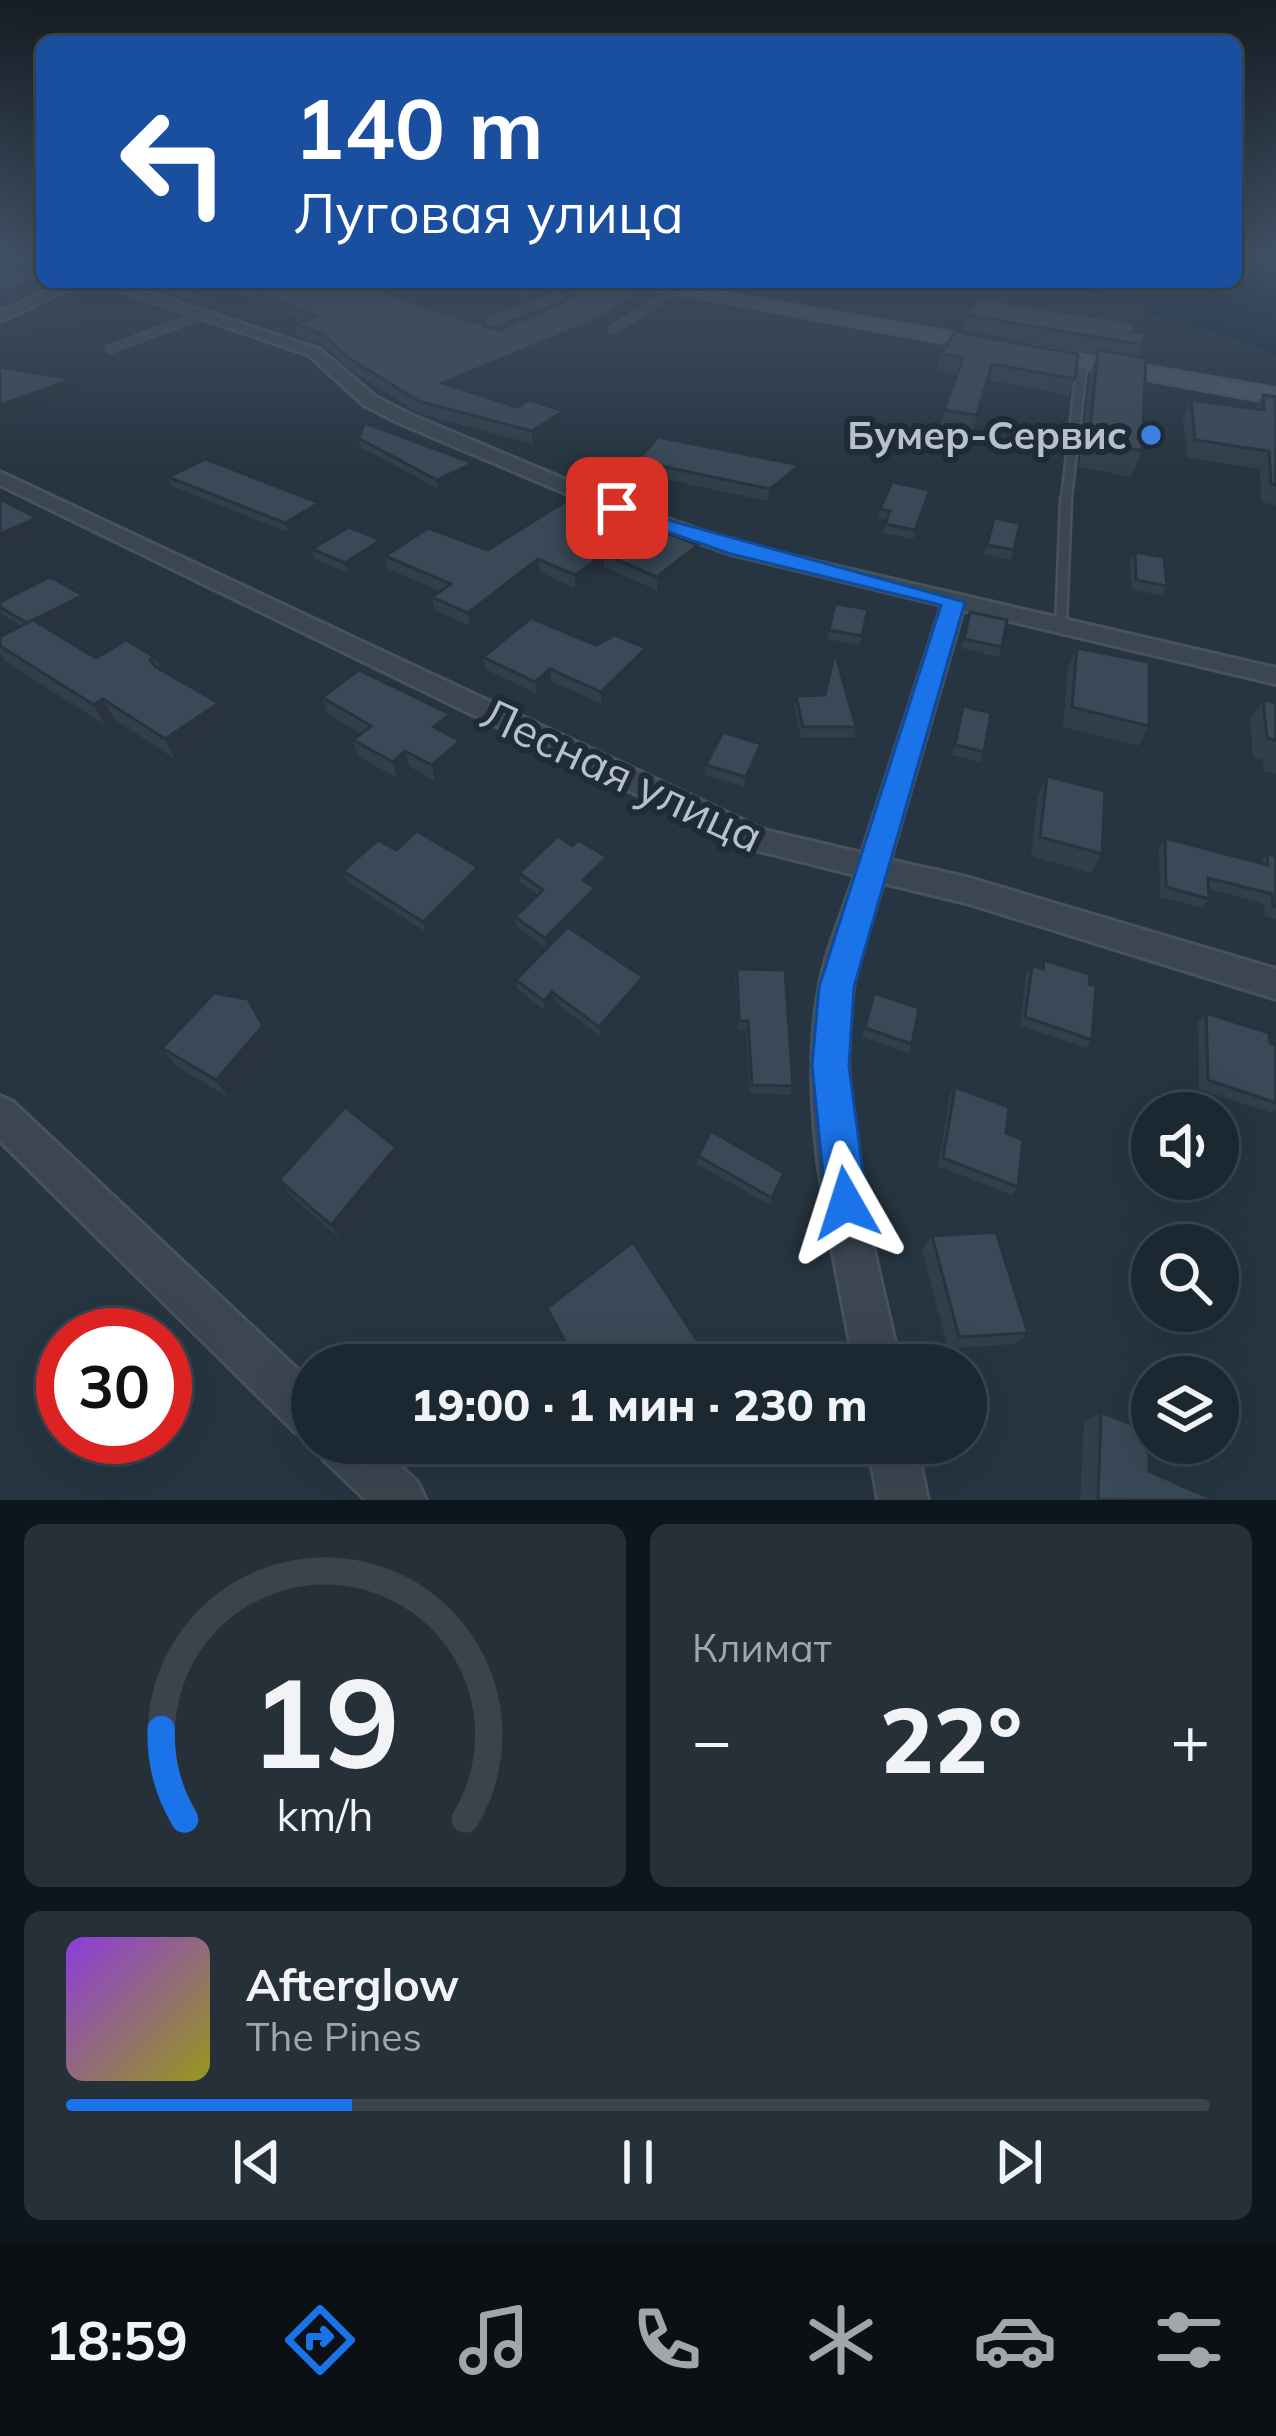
<!DOCTYPE html>
<html lang="ru">
<meta charset="utf-8">
<style>
:root{--surface:#1c2831;--page:#253039;--text:#f1f3f6;--muted:#a0a6ab;--line:#3a444d;--accent:#1a73e8}
body{margin:0;font-family:Mulish,sans-serif;background:var(--page);color:var(--text);height:100vh;display:flex;flex-direction:column;font-size:45px;white-space:nowrap}
*{box-sizing:border-box;margin:0}
p{font-size:39px;color:var(--muted)}
.icon{flex:none;width:66px;height:66px;fill:none;stroke:currentColor;stroke-width:2;stroke-linecap:round;stroke-linejoin:round}
.map{position:relative;height:1500px;overflow:hidden}
.details{display:flex;flex-direction:column;gap:24px;padding:24px;background:#0f161b;flex:1}
.details>*{flex:none}
.top-card{position:absolute;left:36px;top:36px;width:1206px;height:252px;border-radius:18px;box-shadow:0 12px 48px #0002,0 0 0 3px var(--line);background:#1a4fa0;color:#fff;overflow:hidden}
.tools{position:absolute;left:1131px;top:1092px;display:grid;gap:24px}
.tools a{display:grid;place-items:center;width:108px;height:108px;border-radius:50%;background:var(--surface);box-shadow:0 12px 48px #0002,0 0 0 3px var(--line);font-size:60px}
.speed{position:absolute;left:36px;top:1308px;display:flex;gap:24px;font-size:60px;font-weight:700;text-align:center}
.speed>*{display:grid;place-content:center;width:156px;height:156px;border-radius:50%;background:var(--surface);box-shadow:0 12px 48px #0002,0 0 0 3px var(--line);line-height:1}
.speed .limit{border:18px solid #d22;background:#fff;color:#111}
.pin{position:absolute;display:grid;place-items:center;width:102px;height:102px;color:#fff;margin:-51px;border-radius:24px;box-shadow:0 6px 18px #0006}
.me{position:absolute;width:132px;margin:-66px;rotate:354deg;stroke-linejoin:round;filter:drop-shadow(0 0 9px #0008)}
.turn{display:flex;align-items:center;gap:42px;height:252px;padding:0 60px;font-size:54px}
.turn .icon{width:156px;height:156px;stroke-width:2.5}
.turn b{display:block;font-size:84px;line-height:102px}
.big{font-size:90px;font-weight:800;line-height:1.1}
.details .widget{flex:1;display:flex;flex-direction:column;justify-content:center;gap:18px;min-width:0;padding:0 42px;border-radius:18px;background:var(--page)}
.details .dial{align-items:center;gap:0}
.dial svg{height:312px;overflow:visible;fill:none;stroke:var(--line);stroke-width:7;stroke-linecap:round;text-anchor:middle}
.dial text{fill:var(--text);stroke:none}
.song{display:flex;align-items:center;gap:36px}
.cover{width:144px;height:144px;border-radius:18px;background:linear-gradient(135deg,hsl(270 70% 55%),hsl(60 70% 35%))}
.played{height:12px;border-radius:6px;background:linear-gradient(90deg,var(--accent) 25%,var(--line) 25%)}
.keys{display:flex;justify-content:space-around;direction:ltr}
.heat{display:flex;justify-content:space-between;align-items:center;font-size:66px;direction:ltr}
.details .tiles{flex:1;display:grid;gap:24px;grid-template-columns:1fr 1fr}
.widget:last-child{grid-column:span 2}
.trip{position:absolute;left:291px;top:1344px;width:696px;height:120px;border-radius:60px;background:var(--surface);box-shadow:0 12px 48px #0002,0 0 0 3px var(--line);font-weight:800;line-height:120px;text-align:center}
.dock{display:flex;height:192px;justify-content:space-around;align-items:center;background:#0b1014;color:var(--muted)}
.dock .icon{width:84px;height:84px}
.dock .current{color:var(--accent)}
.dock b{font-size:54px;color:var(--text)}
.map>svg:first-child{display:block}
.water{fill:#192d3f}
.lines{fill:none;stroke-linecap:round;stroke-linejoin:round}
.service-far2-casing{stroke:#47525d;stroke-width:10}
.service-far1-casing{stroke:#47525d;stroke-width:14}
.service-casing{stroke:#47525d;stroke-width:15}
.minor-casing{stroke:#47525d;stroke-width:6}
.secondary-casing{stroke:#47525d;stroke-width:6}
.service-far2{stroke:#3b4651;stroke-width:8}
.service-far1{stroke:#3b4651;stroke-width:9}
.service{stroke:#3b4651;stroke-width:10}
.minor{fill:#3b4651;fill-rule:evenodd}
.secondary{fill:#495664;fill-rule:evenodd}
.wall{fill:#313f4b}
.shaded-wall{fill:#28333d}
.building{fill:#394957;stroke:#28333d;stroke-width:3}
.route{fill:#1a73e8;stroke:#114b97;stroke-width:3}
.shop-dot{fill:#3f7fe0;stroke:#1f2b36;stroke-width:4.5}
.labels{text-anchor:middle;stroke-width:12;stroke-linejoin:round;paint-order:stroke}
.far-poi-label{font-size:39px;font-weight:bold;fill:#b7c1cb;stroke:#1f2b36;text-anchor:end}
.street-label{font-size:45px;fill:#b7c1cb;stroke:#1f2b36}
</style>
<div class="map">
<svg width="1276" height="1500" viewBox="0 0 1276 1500">
<rect width="100%" height="100%" fill="#263541"/>
<path class="water" d="M 1236,258 L 1276,258 L 1276,355 L 1239,339 L 1150,315 L 1141,303 L 1029,282 L 1236,282 Z"/>
<g class="lines">
<g class="service-far2-casing">
<g id="service-far2">
<path d="M 491,321 L 599,282"/>
<path d="M 613,329 L 674,291"/>
<path d="M 110,349 L 205,314"/>
</g>
</g>
<g class="service-far1-casing">
<path id="service-far1" d="M 1066,502 L 1082,364"/>
</g>
<g class="service-casing">
<path id="service" d="M 1061,626 L 1066,499"/>
</g>
<g class="minor-casing">
<g id="minor">
<path d="M 67,282 L 85,282 L 0,321 L 0,312 Z"/>
<path d="M 96,282 L 116,282 L 319,349 L 376,397 L 409,414 L 624,504 L 744,545 L 1276,668 L 1276,684 L 963,610 L 890,860 L 966,877 L 1276,969 L 1276,999 L 966,903 L 883,883 C 873,917 858,954 853,989 C 834,1113 874,1245 900,1365 L 854,1365 C 833,1244 797,1113 819,990 C 825,952 843,913 855,875 L 747,848 L 0,485 L 0,472 L 764,830 L 862,853 L 942,605 L 731,554 L 610,512 L 397,422 L 364,405 L 309,355 Z"/>
<path d="M 0,1096 L 13,1102 L 312,1383 L 312,1438 L 295,1432 L 0,1141 Z"/>
<path d="M 317,1443 L 376,1443 L 418,1483 L 426,1500 L 366,1500 L 324,1460 Z"/>
<path d="M 868,1443 L 916,1443 L 928,1500 L 878,1500 Z"/>
</g>
</g>
<g class="secondary-casing">
<path id="secondary" d="M 617,282 L 656,282 L 1276,389 L 1276,403 Z"/>
</g>
<use href="#service-far2" class="service-far2"/>
<use href="#service-far1" class="service-far1"/>
<use href="#service" class="service"/>
<use href="#minor" class="minor"/>
<use href="#secondary" class="secondary"/>
</g>
<g class="wall">
<path d="M 0,258 L 42,258 L 42,271 L 1,263 L 0,266 Z"/>
<path d="M 130,282 L 355,282 L 499,331 L 564,301 L 563,292 L 655,282 L 654,293 L 605,327 L 461,389 L 565,425 L 533,444 L 420,414 L 349,369 L 327,347 L 298,335 L 295,323 L 302,321 L 238,294 L 208,305 Z"/>
<path d="M 459,282 L 575,282 L 533,297 Z"/>
<path d="M 687,282 L 765,282 L 745,293 Z"/>
<path d="M 966,315 L 1133,332 L 1144,345 L 1139,357 L 1142,451 L 1131,477 L 1079,467 L 1090,373 L 1097,354 L 962,330 Z"/>
<path d="M 941,354 L 1075,379 L 1069,395 L 988,380 L 972,432 L 940,427 L 957,374 L 937,370 Z"/>
<path d="M 1263,395 L 1276,397 L 1276,505 L 1261,502 L 1260,469 L 1187,458 L 1183,417 L 1191,400 L 1255,409 Z"/>
<path d="M 358,438 L 474,472 L 439,489 L 360,447 Z"/>
<path d="M 637,461 L 799,477 L 768,501 L 637,473 Z"/>
<path d="M 168,477 L 319,503 L 322,512 L 288,532 L 171,486 Z"/>
<path d="M 930,490 L 913,539 L 883,533 L 887,520 L 878,518 L 880,509 Z"/>
<path d="M 994,518 L 1014,550 L 1011,560 L 984,554 Z"/>
<path d="M 312,549 L 383,550 L 348,573 L 315,559 Z"/>
<path d="M 488,550 L 697,558 L 657,590 L 604,567 L 575,588 L 540,572 L 470,626 L 434,610 L 432,597 L 440,591 L 388,569 L 385,556 Z"/>
<path d="M 1135,552 L 1167,586 L 1162,595 L 1132,590 L 1130,562 Z"/>
<path d="M 83,595 L 88,605 L 46,627 L 96,658 L 155,657 L 161,670 L 219,703 L 228,722 L 175,759 L 114,719 L 105,725 L 5,661 L 0,653 L 0,637 L 22,626 L 1,614 L 0,602 Z"/>
<path d="M 835,604 L 868,609 L 860,645 L 827,639 Z"/>
<path d="M 970,612 L 1002,647 L 998,657 L 961,648 Z"/>
<path d="M 596,645 L 646,660 L 602,704 L 551,681 L 537,694 L 485,669 L 483,657 Z"/>
<path d="M 1077,648 L 1149,726 L 1138,746 L 1063,727 L 1068,668 Z"/>
<path d="M 796,696 L 856,727 L 854,737 L 801,737 L 794,706 Z"/>
<path d="M 322,697 L 450,714 L 454,730 L 448,735 L 460,741 L 463,757 L 435,781 L 410,767 L 397,778 L 358,756 L 353,740 L 361,734 L 327,713 Z"/>
<path d="M 1263,700 L 1276,703 L 1276,774 L 1264,771 L 1263,760 L 1253,758 L 1250,720 Z"/>
<path d="M 963,706 L 984,752 L 980,762 L 952,755 Z"/>
<path d="M 761,744 L 760,753 L 744,787 L 705,775 L 706,765 Z"/>
<path d="M 1047,776 L 1102,854 L 1091,873 L 1031,856 L 1038,796 Z"/>
<path d="M 1165,838 L 1260,863 L 1267,854 L 1276,856 L 1276,919 L 1265,916 L 1264,904 L 1209,889 L 1209,899 L 1202,908 L 1160,897 L 1159,848 Z"/>
<path d="M 478,867 L 480,876 L 426,932 L 347,881 L 343,871 Z"/>
<path d="M 607,867 L 590,884 L 596,898 L 546,948 L 517,927 L 515,917 L 538,895 L 520,882 L 519,873 Z"/>
<path d="M 1044,960 L 1092,1040 L 1086,1048 L 1020,1026 L 1026,974 L 1032,965 L 1039,968 Z"/>
<path d="M 737,969 L 793,1086 L 790,1095 L 750,1093 L 746,1030 L 738,1030 L 735,978 Z"/>
<path d="M 516,980 L 643,986 L 600,1036 L 554,1001 L 545,1010 L 517,989 Z"/>
<path d="M 874,993 L 912,1044 L 908,1053 L 862,1037 Z"/>
<path d="M 1206,1013 L 1276,1045 L 1276,1110 L 1272,1113 L 1199,1089 L 1198,1022 Z"/>
<path d="M 274,1044 L 228,1097 L 176,1066 L 162,1048 Z"/>
<path d="M 955,1087 L 1006,1133 L 1018,1187 L 1012,1195 L 938,1166 L 950,1095 Z"/>
<path d="M 698,1156 L 784,1173 L 770,1205 L 697,1164 Z"/>
<path d="M 404,1162 L 341,1239 L 290,1195 L 279,1180 Z"/>
<path d="M 932,1236 L 1028,1333 L 1014,1344 L 948,1349 L 922,1249 Z"/>
<path d="M 547,1308 L 713,1365 L 601,1365 L 591,1348 L 574,1362 Z"/>
<path d="M 1101,1412 L 1149,1471 L 1214,1500 L 1080,1500 L 1084,1421 Z"/>
</g>
<g class="shaded-wall">
<path d="M 37,277 L 42,288 L 0,307 L 0,293 Z"/>
<path d="M 543,282 L 575,282 L 533,297 L 532,286 Z"/>
<path d="M 655,282 L 654,293 L 605,327 L 445,396 L 443,383 Z"/>
<path d="M 746,282 L 765,282 L 745,293 Z"/>
<path d="M 235,283 L 238,294 L 208,305 L 204,294 Z"/>
<path d="M 73,379 L 79,394 L 3,423 L 0,418 L 0,405 Z"/>
<path d="M 564,411 L 565,425 L 533,444 L 532,431 Z"/>
<path d="M 473,463 L 474,472 L 439,489 L 437,480 Z"/>
<path d="M 800,465 L 799,477 L 768,501 L 770,489 Z"/>
<path d="M 319,503 L 322,512 L 288,532 L 285,523 Z"/>
<path d="M 37,518 L 44,531 L 0,552 L 0,534 Z"/>
<path d="M 381,540 L 383,550 L 348,573 L 345,563 Z"/>
<path d="M 698,545 L 697,558 L 657,590 L 657,577 Z"/>
<path d="M 604,554 L 604,567 L 575,588 L 575,575 Z"/>
<path d="M 538,559 L 540,572 L 470,626 L 468,613 Z"/>
<path d="M 83,595 L 88,605 L 35,633 L 29,624 Z"/>
<path d="M 646,648 L 646,660 L 602,704 L 601,692 Z"/>
<path d="M 550,669 L 551,681 L 537,694 L 535,682 Z"/>
<path d="M 103,699 L 114,719 L 105,725 L 94,705 Z"/>
<path d="M 219,703 L 228,722 L 175,759 L 165,739 Z"/>
<path d="M 450,714 L 454,730 L 438,743 L 434,727 Z"/>
<path d="M 460,741 L 463,757 L 435,781 L 432,765 Z"/>
<path d="M 761,744 L 760,753 L 744,787 L 746,777 Z"/>
<path d="M 405,751 L 410,767 L 397,778 L 393,762 Z"/>
<path d="M 607,857 L 607,867 L 584,890 L 583,880 Z"/>
<path d="M 478,867 L 480,876 L 426,932 L 423,922 Z"/>
<path d="M 595,888 L 596,898 L 546,948 L 545,938 Z"/>
<path d="M 643,977 L 643,986 L 600,1036 L 599,1027 Z"/>
<path d="M 552,992 L 554,1001 L 545,1010 L 544,1001 Z"/>
<path d="M 248,999 L 274,1044 L 228,1097 L 216,1080 Z"/>
<path d="M 396,1147 L 404,1162 L 341,1239 L 331,1225 Z"/>
<path d="M 590,1342 L 591,1348 L 574,1362 L 573,1356 Z"/>
</g>
<g class="building">
<path d="M 0,269 L 37,277 L 0,293 Z"/>
<path d="M 163,282 L 355,282 L 499,331 L 577,295 L 563,292 L 592,282 L 655,282 L 605,316 L 443,383 L 517,407 L 529,400 L 564,411 L 532,431 L 418,401 L 346,356 L 324,335 L 295,323 L 316,316 L 235,283 L 204,294 Z"/>
<path d="M 513,282 L 543,282 L 532,286 Z"/>
<path d="M 977,298 L 1136,323 L 1133,332 L 1144,334 L 1144,345 L 966,315 Z"/>
<path d="M 955,332 L 1078,354 L 1075,379 L 992,364 L 977,415 L 944,410 L 963,358 L 941,354 Z"/>
<path d="M 1098,350 L 1146,358 L 1142,451 L 1089,441 Z"/>
<path d="M 0,367 L 73,379 L 0,405 Z"/>
<path d="M 1263,395 L 1276,397 L 1276,485 L 1271,484 L 1269,451 L 1195,440 L 1191,400 L 1264,410 Z"/>
<path d="M 365,423 L 473,463 L 437,480 L 358,438 Z"/>
<path d="M 658,437 L 800,465 L 770,489 L 637,461 Z"/>
<path d="M 206,459 L 319,503 L 285,523 L 168,477 Z"/>
<path d="M 892,482 L 930,490 L 915,530 L 885,524 L 890,511 L 880,509 Z"/>
<path d="M 0,499 L 37,518 L 0,534 Z"/>
<path d="M 567,500 L 659,537 L 665,532 L 698,545 L 657,577 L 604,554 L 575,575 L 538,559 L 468,613 L 432,597 L 451,584 L 385,556 L 428,528 L 488,550 Z"/>
<path d="M 994,518 L 1020,523 L 1014,550 L 987,545 Z"/>
<path d="M 349,527 L 381,540 L 345,563 L 312,549 Z"/>
<path d="M 1135,552 L 1164,557 L 1167,586 L 1136,580 Z"/>
<path d="M 50,577 L 83,595 L 27,623 L 0,607 L 0,602 Z"/>
<path d="M 835,604 L 868,609 L 862,636 L 829,630 Z"/>
<path d="M 970,612 L 1007,620 L 1002,647 L 964,639 Z"/>
<path d="M 531,618 L 596,645 L 615,635 L 646,648 L 601,692 L 550,669 L 535,682 L 483,657 Z"/>
<path d="M 33,620 L 96,658 L 126,640 L 155,657 L 150,660 L 156,667 L 219,703 L 165,739 L 103,699 L 94,705 L 0,646 L 0,637 Z"/>
<path d="M 1077,648 L 1149,662 L 1149,726 L 1072,707 Z"/>
<path d="M 835,652 L 856,727 L 803,727 L 796,696 L 825,695 Z"/>
<path d="M 359,670 L 450,714 L 434,727 L 460,741 L 432,765 L 405,751 L 393,762 L 353,740 L 371,726 L 322,697 Z"/>
<path d="M 1263,700 L 1276,703 L 1276,740 L 1267,738 Z"/>
<path d="M 963,706 L 991,713 L 984,752 L 955,745 Z"/>
<path d="M 723,732 L 761,744 L 746,777 L 706,765 Z"/>
<path d="M 1047,776 L 1105,791 L 1102,854 L 1040,837 Z"/>
<path d="M 417,831 L 478,867 L 423,922 L 343,871 L 378,840 L 396,850 Z"/>
<path d="M 558,836 L 572,846 L 578,840 L 607,857 L 583,880 L 595,888 L 545,938 L 515,917 L 543,890 L 519,873 Z"/>
<path d="M 1165,838 L 1268,865 L 1267,854 L 1276,856 L 1276,907 L 1273,906 L 1272,894 L 1208,878 L 1209,899 L 1166,887 Z"/>
<path d="M 568,927 L 643,977 L 599,1027 L 552,992 L 544,1001 L 516,980 Z"/>
<path d="M 1044,960 L 1090,974 L 1089,984 L 1096,986 L 1092,1040 L 1025,1017 L 1032,965 L 1043,969 Z"/>
<path d="M 737,969 L 785,970 L 793,1086 L 752,1085 L 748,1021 L 739,1021 Z"/>
<path d="M 214,993 L 248,999 L 263,1026 L 216,1080 L 162,1048 Z"/>
<path d="M 874,993 L 919,1008 L 912,1044 L 865,1028 Z"/>
<path d="M 1206,1013 L 1269,1033 L 1270,1043 L 1276,1045 L 1276,1103 L 1208,1080 Z"/>
<path d="M 955,1087 L 1009,1107 L 1006,1133 L 1023,1140 L 1018,1187 L 943,1158 Z"/>
<path d="M 345,1107 L 396,1147 L 331,1225 L 279,1180 Z"/>
<path d="M 711,1131 L 784,1173 L 772,1198 L 698,1156 Z"/>
<path d="M 996,1232 L 1028,1333 L 959,1337 L 932,1236 Z"/>
<path d="M 633,1242 L 713,1365 L 603,1365 L 590,1342 L 573,1356 L 547,1308 Z"/>
<path d="M 1101,1412 L 1149,1431 L 1149,1471 L 1214,1500 L 1098,1500 Z"/>
</g>
<linearGradient id="sky" x2="0" y2="1"><stop stop-color="#151d24"/><stop offset="0.55" stop-color="#415165"/><stop offset="1" stop-color="#415165" stop-opacity="0"/></linearGradient>
<rect width="1276" height="468" fill="url(#sky)"/>
<path class="route" d="M 610,504 L 965,602 L 854,987 L 849,1066 L 867,1203 L 861,1217 L 846,1223 L 832,1217 L 826,1203 L 812,1066 L 819,987 L 941,605 L 731,554 L 610,512 Z"/>
<circle class="shop-dot" cx="1151" cy="435" r="12"/>
<g class="labels">
<g class="far-poi-label">
<text x="1127" y="449">Бумер-Сервис</text>
</g>
<g class="street-label">
<text transform="translate(622 775) rotate(25)" y="16">Лесная улица</text>
</g>
</g>
</svg>
<div class="tools">
<a><svg class="icon" aria-label="sound" viewBox="0 0 24 24"><path d="M4 9h4l5-4v14l-5-4H4zM17 9q2 3 0 6"/></svg></a>
<a><svg class="icon" aria-label="search" viewBox="0 0 24 24"><circle cx="10" cy="10" r="6"/><path d="M15 15l6 6"/></svg></a>
<a><svg class="icon" aria-label="layers" viewBox="0 0 24 24"><path d="M12 4l9 5-9 5-9-5zM3 14l9 5 9-5"/></svg></a>
</div>
<div class="speed"><div class="limit">30</div></div>
<div class="pin" style="left:617px;top:508px;background:#d93025"><svg class="icon" aria-label="arrive" viewBox="0 0 24 24"><path d="M6 21V4h12l-3 4 3 4H6"/></svg></div>
<svg class="me" style="left:846px;top:1203px" viewBox="-20 -20 40 40"><path d="M0-17L14 15 0 8-14 15z" fill="#1a73e8" stroke="#fff" stroke-width="4"/></svg>
<div class="trip">19:00 · 1 мин · 230 m</div>
<div class="top-card">
<div class="turn"><svg class="icon" aria-label="left" viewBox="0 0 24 24"><path d="M17 20v-9H6M10 6l-5 5 5 5"/></svg><div><b>140 m</b>Луговая улица</div></div>
</div>
</div>
<section class="details">
<div class="tiles">
<div class="widget dial"><svg viewBox="0 0 100 80">
<path d="M14 69A42 42 0 1 1 86 69"/>
<path d="M14 69A42 42 0 0 1 8 46" stroke="#1a73e8"/>
<text x="50" y="56" font-size="32" font-weight="700">19</text>
<text x="50" y="72" font-size="11">km/h</text>
</svg></div>
<div class="widget"><p>Климат</p>
<div class="heat"><a>−</a><b class="big">22°</b><a>+</a></div>
</div>
<div class="widget">
<div class="song"><i class="cover"></i><div><b>Afterglow</b><p>The Pines</p></div></div>
<div class="played"></div>
<div class="keys"><svg class="icon" aria-label="previous" viewBox="0 0 24 24"><path d="M18 5L8 12l10 7zM5 5v14"/></svg><svg class="icon" aria-label="pause" viewBox="0 0 24 24"><path d="M8 5v14M16 5v14"/></svg><svg class="icon" aria-label="next" viewBox="0 0 24 24"><path d="M6 5l10 7-10 7zM19 5v14"/></svg></div>
</div>
</div>
</section>
<nav class="dock">
<b>18:59</b>
<svg class="icon current" aria-label="directions" viewBox="0 0 24 24"><path d="M12 3l9 9-9 9-9-9zM9 14v-3h6M13 9l2 2-2 2"/></svg>
<svg class="icon" aria-label="music" viewBox="0 0 24 24"><path d="M9 18V5l10-2v13"/><circle cx="6" cy="18" r="3"/><circle cx="16" cy="16" r="3"/></svg>
<svg class="icon" aria-label="phone" viewBox="0 0 24 24"><path d="M5 4h4l2 5-3 2q2 4 5 5l2-3 5 2v4C11 20 4 13 5 4z"/></svg>
<svg class="icon" aria-label="climate" viewBox="0 0 24 24"><path d="M12 3v18M4 7l16 10M4 17L20 7"/></svg>
<svg class="icon" aria-label="car" viewBox="0 0 24 24"><path d="M5 17H2v-5l4-1 3-4h7l3 4 3 1v5h-3M9 17h6M6 11h13"/><circle cx="7" cy="17" r="2"/><circle cx="17" cy="17" r="2"/></svg>
<svg class="icon" aria-label="filters" viewBox="0 0 24 24"><path d="M4 7h16M4 17h16"/><circle cx="9" cy="7" r="2"/><circle cx="15" cy="17" r="2"/></svg>
</nav>
